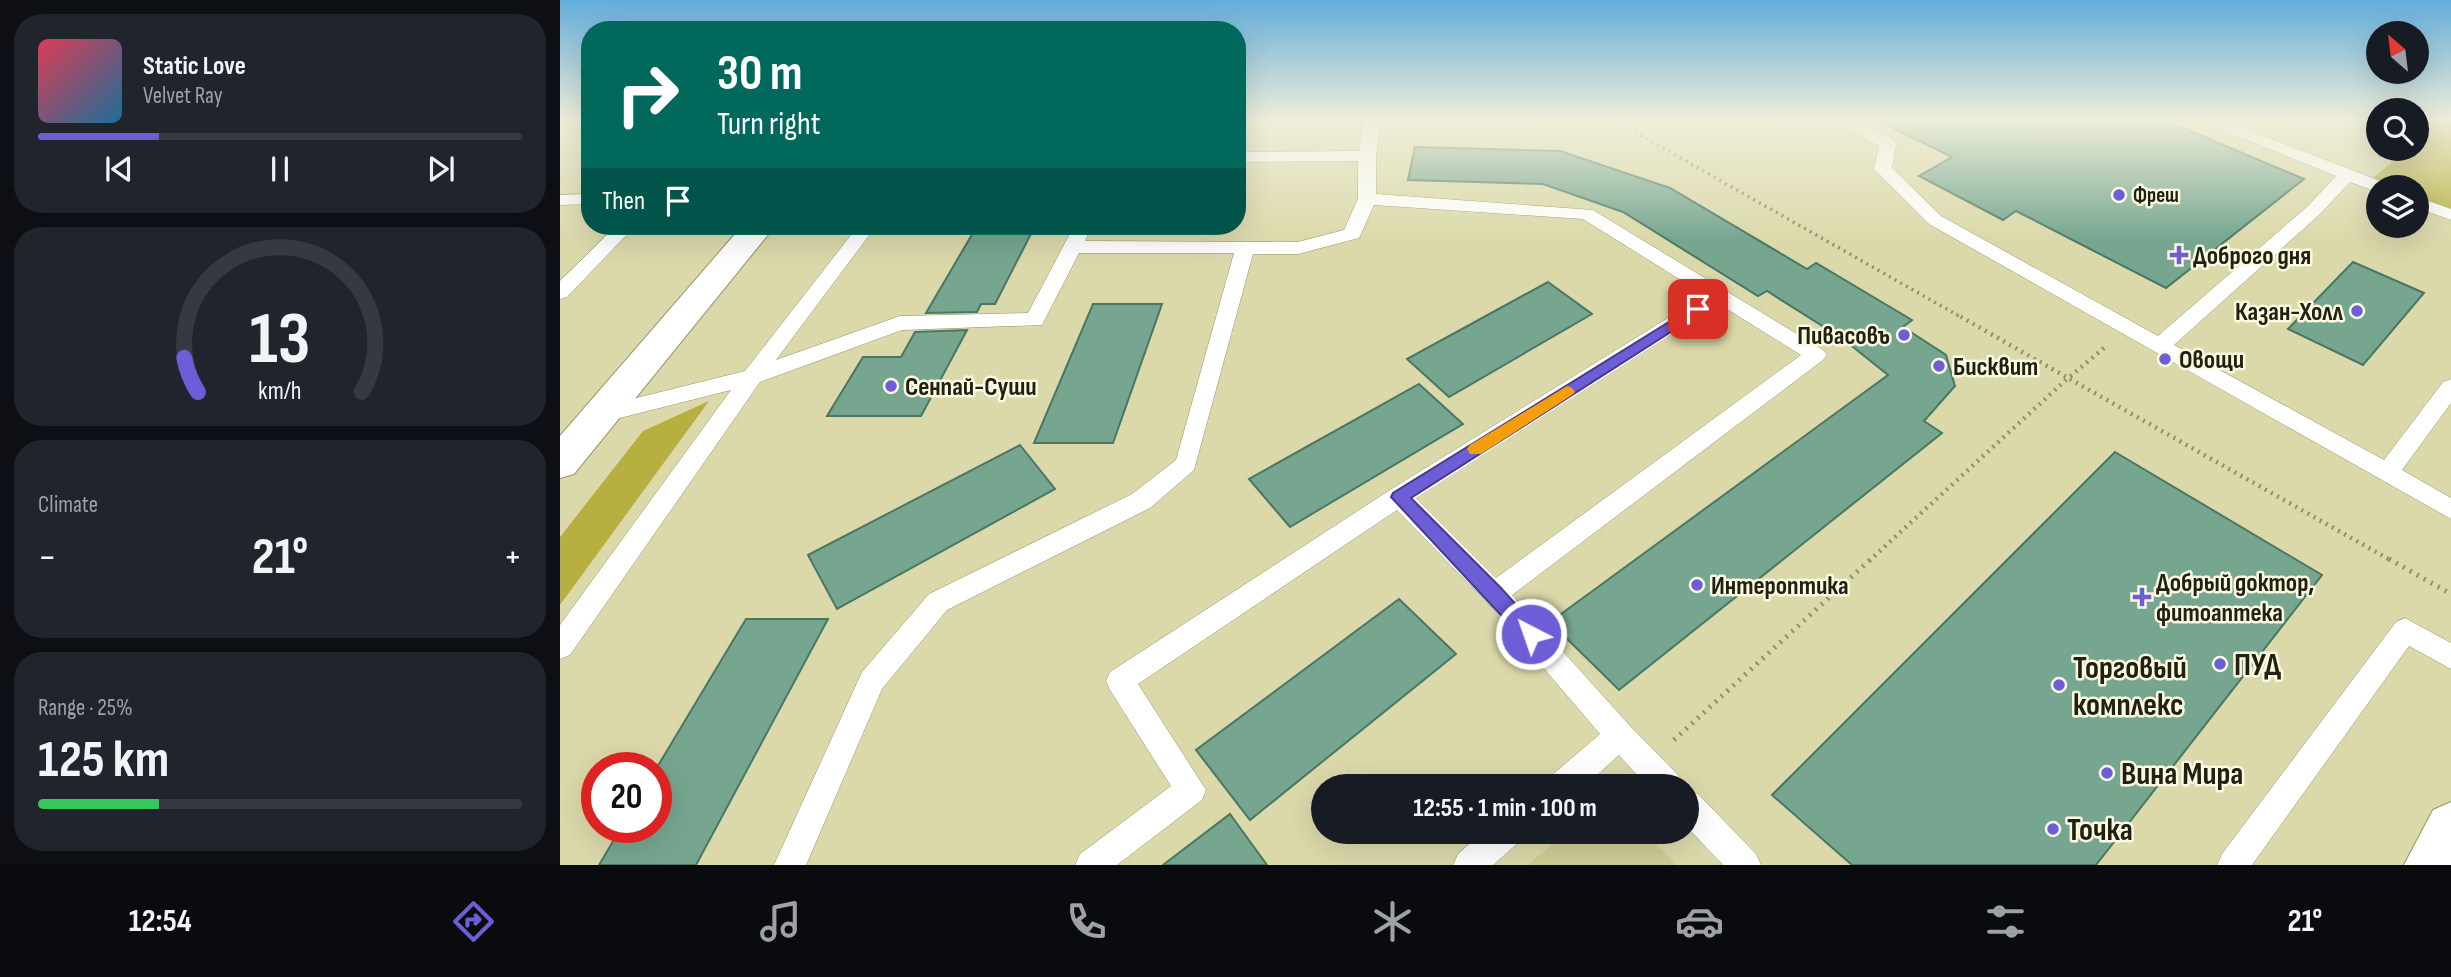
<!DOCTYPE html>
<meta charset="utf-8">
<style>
:root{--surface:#171b24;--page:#20242c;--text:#f1f3f6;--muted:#9ea1a6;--line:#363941;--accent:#6d5dd7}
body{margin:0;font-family:"Sofia Sans Condensed",sans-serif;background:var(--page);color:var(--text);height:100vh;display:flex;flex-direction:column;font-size:26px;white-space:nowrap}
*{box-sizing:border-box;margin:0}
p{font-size:23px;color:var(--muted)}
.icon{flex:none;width:38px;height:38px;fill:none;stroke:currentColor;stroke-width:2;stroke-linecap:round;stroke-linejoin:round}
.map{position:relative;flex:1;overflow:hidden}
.panel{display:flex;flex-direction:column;gap:14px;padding:14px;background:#0d0f14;width:560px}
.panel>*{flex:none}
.guide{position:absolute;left:21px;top:21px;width:665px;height:214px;border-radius:28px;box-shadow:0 7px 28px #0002;background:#00695c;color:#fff;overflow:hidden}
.needle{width:46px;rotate:332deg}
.buttons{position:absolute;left:1806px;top:21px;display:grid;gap:14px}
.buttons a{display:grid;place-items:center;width:63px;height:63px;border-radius:50%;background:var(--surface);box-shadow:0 7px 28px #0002;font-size:35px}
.speed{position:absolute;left:21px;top:752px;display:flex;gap:14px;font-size:35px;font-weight:700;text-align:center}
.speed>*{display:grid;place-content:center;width:91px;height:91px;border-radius:50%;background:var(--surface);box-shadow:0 7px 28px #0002;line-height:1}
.speed .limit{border:10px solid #d22;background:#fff;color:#111}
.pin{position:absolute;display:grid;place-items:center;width:60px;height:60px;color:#fff;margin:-30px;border-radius:14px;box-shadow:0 4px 10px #0006}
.me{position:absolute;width:77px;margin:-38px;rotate:319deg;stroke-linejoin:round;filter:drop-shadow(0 0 5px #0008)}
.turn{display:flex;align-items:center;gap:24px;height:147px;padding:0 21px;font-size:32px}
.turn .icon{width:91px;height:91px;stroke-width:2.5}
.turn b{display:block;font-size:49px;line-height:60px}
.then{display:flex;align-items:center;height:66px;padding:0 21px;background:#0003;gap:14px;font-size:26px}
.big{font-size:52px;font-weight:700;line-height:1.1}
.panel .card{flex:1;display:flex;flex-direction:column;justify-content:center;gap:10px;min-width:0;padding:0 24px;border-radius:28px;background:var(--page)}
.panel .dial{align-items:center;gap:0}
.dial svg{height:182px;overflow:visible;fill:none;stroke:var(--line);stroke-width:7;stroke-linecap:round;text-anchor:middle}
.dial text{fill:var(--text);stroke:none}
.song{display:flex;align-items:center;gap:21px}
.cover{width:84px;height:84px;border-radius:10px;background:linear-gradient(135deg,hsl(350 70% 55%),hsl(200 70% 35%))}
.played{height:7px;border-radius:4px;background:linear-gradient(90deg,var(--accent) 25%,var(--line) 25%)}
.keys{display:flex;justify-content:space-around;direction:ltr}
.heat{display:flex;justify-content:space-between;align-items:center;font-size:38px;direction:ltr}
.charge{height:10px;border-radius:5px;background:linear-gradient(90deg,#34c759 25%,var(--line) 0)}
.trip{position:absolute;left:751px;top:774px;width:388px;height:70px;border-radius:35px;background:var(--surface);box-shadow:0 7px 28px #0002;font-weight:700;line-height:70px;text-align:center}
.dock{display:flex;height:112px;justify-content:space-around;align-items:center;background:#090b0e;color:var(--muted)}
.dock .icon{width:49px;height:49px}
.dock .selected{color:var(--accent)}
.dock b{font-size:32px;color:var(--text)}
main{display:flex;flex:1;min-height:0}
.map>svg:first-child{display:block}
.built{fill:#d0cd98}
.green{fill:#b7af40}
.building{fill:#76a690;stroke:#497763;stroke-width:2}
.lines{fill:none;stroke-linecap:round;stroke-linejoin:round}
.lane-casing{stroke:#969367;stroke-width:1}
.secondary-casing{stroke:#969367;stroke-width:2}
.primary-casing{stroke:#969367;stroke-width:2}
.path-far2{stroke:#918f6c;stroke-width:3.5;stroke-dasharray:2 4.5;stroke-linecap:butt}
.path-far1{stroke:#918f6c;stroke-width:4.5;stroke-dasharray:2 5;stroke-linecap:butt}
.path{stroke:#918f6c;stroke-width:5;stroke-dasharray:2 6;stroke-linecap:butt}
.lane{fill:#fff;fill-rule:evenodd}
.secondary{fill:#fff;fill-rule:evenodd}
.primary{fill:#fff;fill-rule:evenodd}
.route{fill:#6d5dd7;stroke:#473c8c;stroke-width:2}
.slow{fill:#f59e0b}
.poi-dot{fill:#6d5dd7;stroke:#f9f8e1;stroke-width:2.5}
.labels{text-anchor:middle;stroke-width:5;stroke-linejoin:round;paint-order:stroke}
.far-poi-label{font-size:21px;font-weight:bold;fill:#22200f;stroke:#f9f8e1;text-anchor:start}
.poi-label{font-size:26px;font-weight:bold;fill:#22200f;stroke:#f9f8e1;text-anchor:start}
.near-poi-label{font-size:32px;font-weight:bold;fill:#22200f;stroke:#f9f8e1;text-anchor:start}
</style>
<main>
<section class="panel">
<div class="card">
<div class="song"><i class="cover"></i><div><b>Static Love</b><p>Velvet Ray</p></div></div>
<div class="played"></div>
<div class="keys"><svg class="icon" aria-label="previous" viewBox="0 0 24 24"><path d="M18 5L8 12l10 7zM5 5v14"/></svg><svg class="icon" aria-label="pause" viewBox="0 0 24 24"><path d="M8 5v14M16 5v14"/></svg><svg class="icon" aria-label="next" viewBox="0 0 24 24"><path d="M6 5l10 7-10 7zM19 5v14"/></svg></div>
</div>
<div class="card dial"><svg viewBox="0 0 100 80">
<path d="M14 69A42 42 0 1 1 86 69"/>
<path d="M14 69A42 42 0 0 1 8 54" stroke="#6d5dd7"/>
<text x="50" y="56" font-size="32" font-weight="700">13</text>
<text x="50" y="72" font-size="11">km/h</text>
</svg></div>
<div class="card"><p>Climate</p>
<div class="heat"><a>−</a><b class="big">21°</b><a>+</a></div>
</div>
<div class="card"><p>Range · 25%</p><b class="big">125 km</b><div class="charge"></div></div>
</section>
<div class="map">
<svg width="1891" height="865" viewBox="0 0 1891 865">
<rect width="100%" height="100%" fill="#dbd9aa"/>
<path class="built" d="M 1007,831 L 1083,831 L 1117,865 L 968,865 Z"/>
<g class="green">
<path d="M 1880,119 L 1891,119 L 1891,210 L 1857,196 L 1857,187 L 1833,187 L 1812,179 L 1847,149 L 1857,149 L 1857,140 Z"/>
<path d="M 149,401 L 0,605 L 0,537 L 83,431 Z"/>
</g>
<g class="building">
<path d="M 1315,119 L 1602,119 L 1744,179 L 1606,288 L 1456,211 L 1443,220 L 1359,176 L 1392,157 Z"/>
<path d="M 855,147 L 1000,151 L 1110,188 L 1247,269 L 1256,263 L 1352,320 L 1343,327 L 1386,355 L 1395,386 L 1364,421 L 1382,433 L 1059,690 L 990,622 L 1328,375 L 1283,339 L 1207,291 L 1198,296 L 1063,212 L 983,184 L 848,180 Z"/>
<path d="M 417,226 L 475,226 L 435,304 L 421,304 L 417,312 L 366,313 Z"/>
<path d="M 1793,262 L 1864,293 L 1803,365 L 1728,329 Z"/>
<path d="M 988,282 L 1032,314 L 889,397 L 847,359 Z"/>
<path d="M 533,304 L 602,304 L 553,443 L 474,443 Z"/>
<path d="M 407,330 L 361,416 L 267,416 L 303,357 L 341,357 L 355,332 Z"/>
<path d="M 859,384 L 903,424 L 730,527 L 689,479 Z"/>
<path d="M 460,445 L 495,489 L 277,609 L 248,555 Z"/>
<path d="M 1555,452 L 1762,575 L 1536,865 L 1292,865 L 1212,795 Z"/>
<path d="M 839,599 L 896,654 L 690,820 L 636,750 Z"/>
<path d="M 186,619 L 268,619 L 136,865 L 39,865 L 61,828 L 96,828 L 96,769 Z"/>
<path d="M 670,814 L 707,865 L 603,865 Z"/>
</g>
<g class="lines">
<g class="lane-casing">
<g id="lane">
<path d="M 805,119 L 821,119 L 816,156 L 816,194 L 1033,210 L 1263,350 L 1267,355 L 1263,360 L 952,595 L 1070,726 L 1119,776 L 1123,786 L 1087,786 L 1059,755 L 1025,786 L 987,786 L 991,776 L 1040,734 L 926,601 L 837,510 L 578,684 L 646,790 L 642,800 L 557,865 L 515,865 L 520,854 L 611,786 L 550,690 L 546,681 L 550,672 L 830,490 L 1145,295 L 1023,219 L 814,205 L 799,238 L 738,254 L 693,254 L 634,470 L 590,508 L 387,610 L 322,689 L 246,865 L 214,865 L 302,672 L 369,594 L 572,494 L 616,460 L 674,253 L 519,253 L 482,325 L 342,330 L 200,382 L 10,655 L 0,659 L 0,625 L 171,390 L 40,423 L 32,421 L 29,415 L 32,409 L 185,371 L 298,226 L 316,226 L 216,360 L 340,316 L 468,313 L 514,226 L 531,228 L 525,241 L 738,242 L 784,230 L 798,199 L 798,161 L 677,162 L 677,152 L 799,151 ZM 1159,304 L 1241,355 L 936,578 L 856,498 Z"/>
<path d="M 1273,119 L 1294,119 L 1334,140 L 1336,144 L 1332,168 L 1381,216 L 1598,336 L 1748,206 L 1776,176 L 1636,119 L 1660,119 L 1825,183 L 1828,187 L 1818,187 L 1818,192 L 1790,182 L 1760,214 L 1614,345 L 1824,460 L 1883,382 L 1891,379 L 1891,403 L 1842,470 L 1891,498 L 1891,519 L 1369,224 L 1314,169 L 1319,146 Z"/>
<path d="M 30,194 L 30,204 L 0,205 L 0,195 Z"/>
<path d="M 1857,197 L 1891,209 L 1891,220 L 1857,208 Z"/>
<path d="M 56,226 L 75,226 L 7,297 L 0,299 L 0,281 Z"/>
<path d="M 1845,618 L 1891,643 L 1891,669 L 1849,646 L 1692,865 L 1657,865 L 1662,854 L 1836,622 Z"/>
<path d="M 1127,790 L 1138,794 L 1196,854 L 1201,865 L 1163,865 L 1127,827 Z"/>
<path d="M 924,831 L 963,831 L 959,842 L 933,865 L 893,865 L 898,854 Z"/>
</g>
</g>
<g class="secondary-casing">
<path id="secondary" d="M 1891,802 L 1891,865 L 1844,865 L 1873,810 Z"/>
</g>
<g class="primary-casing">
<path id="primary" d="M 182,226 L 215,226 L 14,474 L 0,478 L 0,436 Z"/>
</g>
<g class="path-far2">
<path d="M 1052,119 L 1399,316"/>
<path d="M 1857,121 L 1859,119"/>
<path d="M 1818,156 L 1826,149"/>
</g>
<g class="path-far1">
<path d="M 1544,348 L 1508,378 L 1832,561"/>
<path d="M 1309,561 L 1508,378 L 1396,314"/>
</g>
<g class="path">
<path d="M 1829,559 L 1891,594"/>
<path d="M 1114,740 L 1311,559"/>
</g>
<use href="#lane" class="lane"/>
<use href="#secondary" class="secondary"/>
<use href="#primary" class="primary"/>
</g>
<linearGradient id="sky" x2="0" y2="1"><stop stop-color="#63addb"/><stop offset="0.5" stop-color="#efeed9"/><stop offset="1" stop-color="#efeed9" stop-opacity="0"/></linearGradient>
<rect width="1891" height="240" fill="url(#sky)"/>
<path class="route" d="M 1138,304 L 1145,309 L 1142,312 L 851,498 L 941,588 L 977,628 L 980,634 L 977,640 L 971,642 L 964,640 L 831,497 L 833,493 Z"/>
<path class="slow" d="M 1007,386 L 1012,388 L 1015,392 L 1012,395 L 921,454 L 910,454 L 907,449 L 910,445 Z"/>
<g class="poi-dot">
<circle cx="1559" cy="195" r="7"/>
<path d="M1615.5 244.5h7v7h7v7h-7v7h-7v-7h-7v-7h7z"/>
<circle cx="1797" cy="311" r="7"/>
<circle cx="1344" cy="335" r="7"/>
<circle cx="1605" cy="359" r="7"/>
<circle cx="1379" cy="366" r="7"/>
<circle cx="331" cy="386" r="7"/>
<circle cx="1137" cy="585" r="7"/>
<path d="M1578.5 586.5h7v7h7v7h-7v7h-7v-7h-7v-7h7z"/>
<circle cx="1660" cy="664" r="7"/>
<circle cx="1499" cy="685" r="7"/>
<circle cx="1547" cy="773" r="7"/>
<circle cx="1493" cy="829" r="7"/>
</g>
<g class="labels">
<g class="far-poi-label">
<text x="1573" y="202">Фреш</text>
</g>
<g class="poi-label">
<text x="1633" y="264">Доброго дня</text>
<text x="1783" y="320" text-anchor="end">Казан-Холл</text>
<text x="1330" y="344" text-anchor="end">Пивасовъ</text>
<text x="1619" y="368">Овощи</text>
<text x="1393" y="375">Бисквит</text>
<text x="345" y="395">Сенпай-Суши</text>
<text x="1596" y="591">Добрый доктор,<tspan x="1596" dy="30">фитоаптека</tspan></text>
<text x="1151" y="594">Интероптика</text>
</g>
<g class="near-poi-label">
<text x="1674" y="675">ПУД</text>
<text x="1513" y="678">Торговый<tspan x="1513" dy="37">комплекс</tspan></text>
<text x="1561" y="784">Вина Мира</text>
<text x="1507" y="840">Точка</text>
</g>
</g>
</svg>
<div class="buttons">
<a><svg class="needle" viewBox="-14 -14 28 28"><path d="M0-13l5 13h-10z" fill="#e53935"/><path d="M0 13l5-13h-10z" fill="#9ea1a6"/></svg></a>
<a><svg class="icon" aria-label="search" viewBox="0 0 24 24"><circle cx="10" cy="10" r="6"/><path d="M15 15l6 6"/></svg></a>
<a><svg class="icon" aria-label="layers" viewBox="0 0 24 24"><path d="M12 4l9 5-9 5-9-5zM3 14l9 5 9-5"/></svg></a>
</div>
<div class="speed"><div class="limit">20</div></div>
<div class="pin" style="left:1138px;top:309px;background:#d93025"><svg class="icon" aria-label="arrive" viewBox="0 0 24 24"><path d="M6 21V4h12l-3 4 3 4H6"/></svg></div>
<svg class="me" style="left:971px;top:634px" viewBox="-20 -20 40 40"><circle r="17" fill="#6d5dd7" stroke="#fff" stroke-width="3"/><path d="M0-11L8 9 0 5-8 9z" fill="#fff"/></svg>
<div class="trip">12:55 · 1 min · 100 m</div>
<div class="guide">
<div class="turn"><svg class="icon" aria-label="right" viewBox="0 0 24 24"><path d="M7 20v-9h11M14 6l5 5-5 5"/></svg><div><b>30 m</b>Turn right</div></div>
<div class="then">Then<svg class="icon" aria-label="arrive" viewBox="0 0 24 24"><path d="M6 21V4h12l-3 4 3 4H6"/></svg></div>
</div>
</div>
</main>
<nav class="dock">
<b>12:54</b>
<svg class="icon selected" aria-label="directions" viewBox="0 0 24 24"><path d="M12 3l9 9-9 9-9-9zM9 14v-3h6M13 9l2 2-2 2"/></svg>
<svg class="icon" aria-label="music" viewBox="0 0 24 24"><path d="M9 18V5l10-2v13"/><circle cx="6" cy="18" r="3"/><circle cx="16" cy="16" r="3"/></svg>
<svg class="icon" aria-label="phone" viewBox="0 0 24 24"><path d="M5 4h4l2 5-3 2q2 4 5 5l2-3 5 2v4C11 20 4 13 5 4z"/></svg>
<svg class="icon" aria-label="climate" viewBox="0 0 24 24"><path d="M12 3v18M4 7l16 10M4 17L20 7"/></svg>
<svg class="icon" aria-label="car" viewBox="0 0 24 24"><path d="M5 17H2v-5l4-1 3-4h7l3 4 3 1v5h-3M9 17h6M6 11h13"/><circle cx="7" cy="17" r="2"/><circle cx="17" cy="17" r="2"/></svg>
<svg class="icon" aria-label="filters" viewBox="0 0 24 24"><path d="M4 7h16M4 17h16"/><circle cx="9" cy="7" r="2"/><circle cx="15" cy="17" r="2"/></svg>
<b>21°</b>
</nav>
